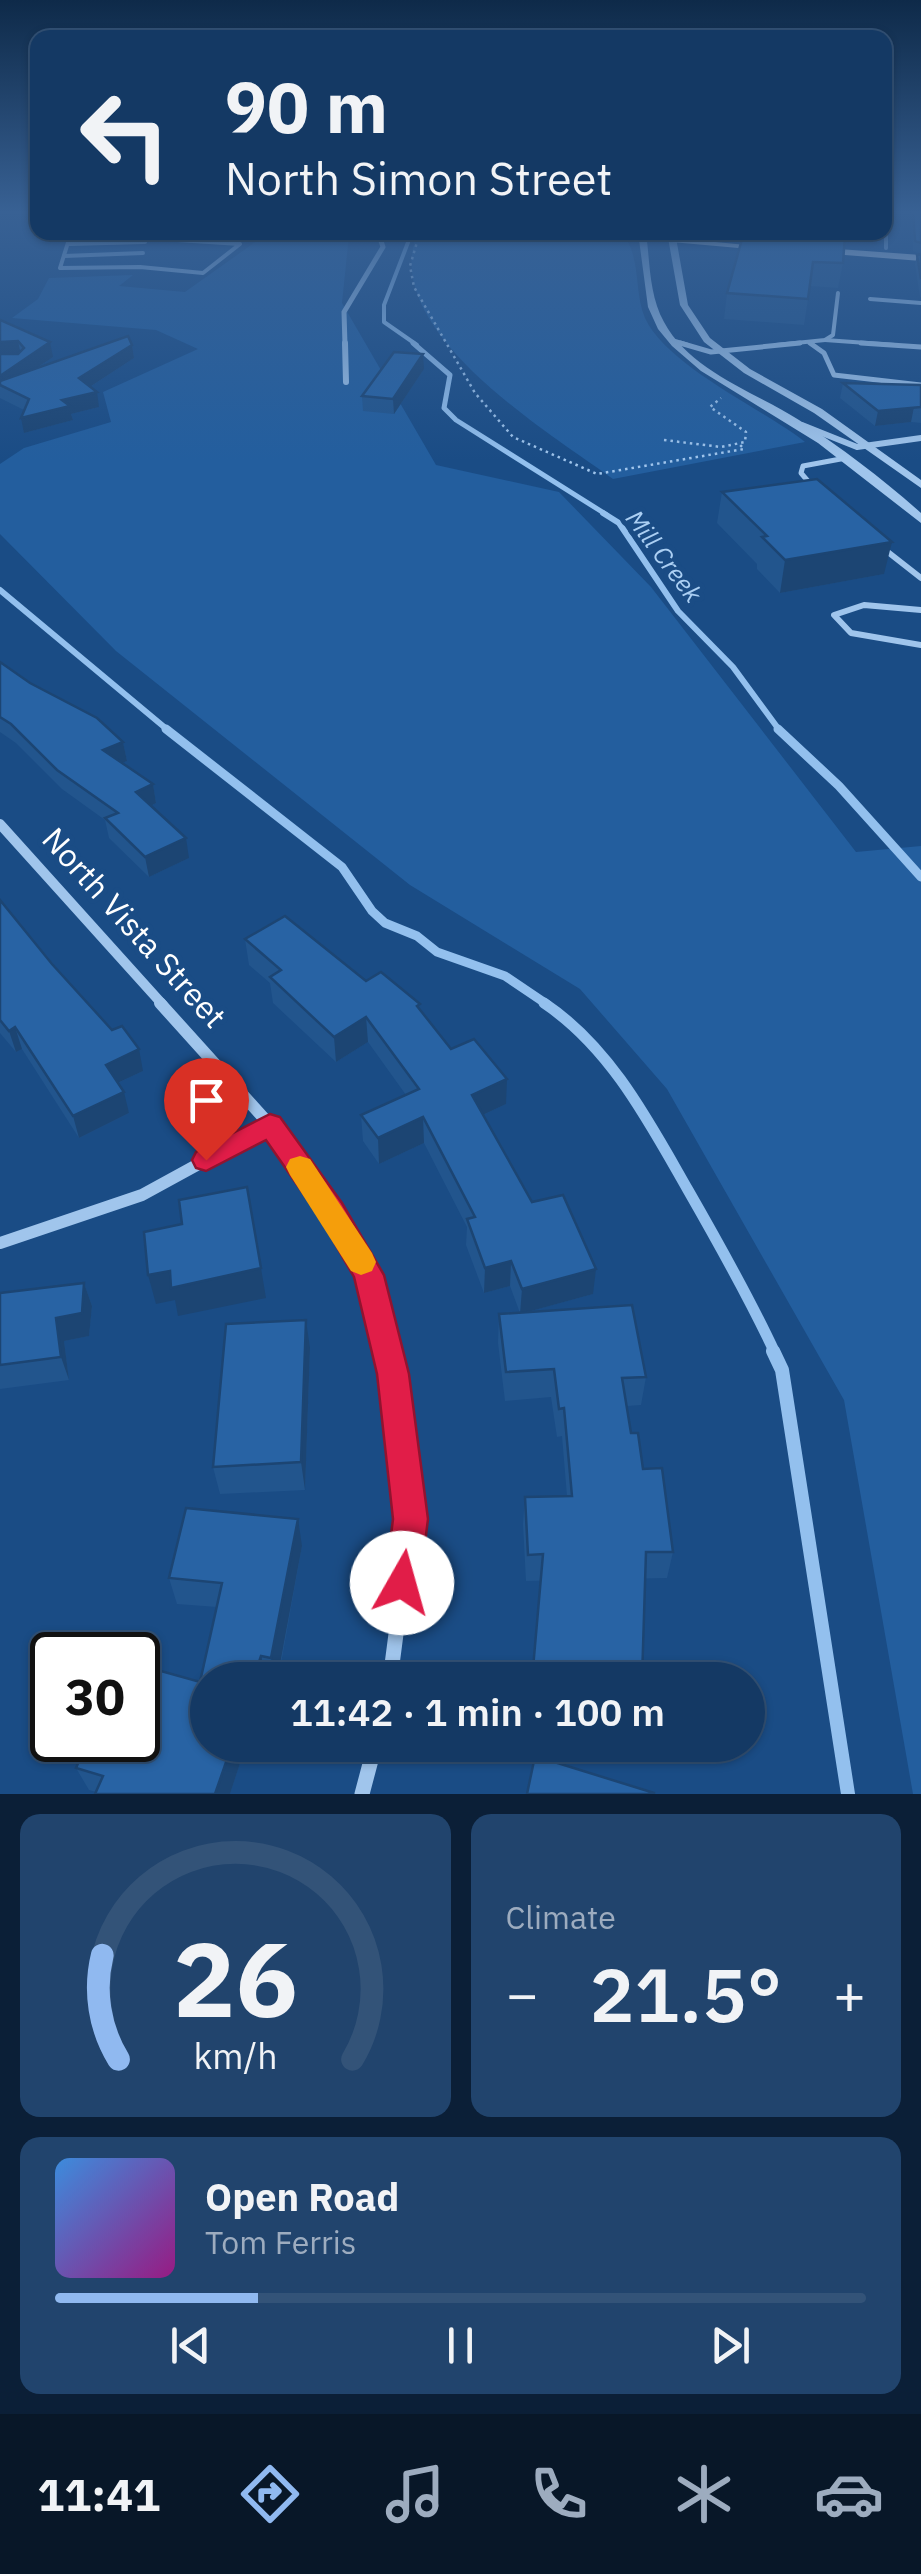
<!DOCTYPE html>
<meta charset="utf-8">
<style>
:root{--surface:#143964;--page:#21446d;--text:#f1f3f6;--muted:#9dacbf;--line:#335378;--accent:#90b9f0}
body{margin:0;font-family:"IBM Plex Sans",sans-serif;background:var(--page);color:var(--text);height:100vh;display:flex;flex-direction:column;font-size:38px;white-space:nowrap}
*{box-sizing:border-box;margin:0}
p{font-size:32px;color:var(--muted)}
.icon{flex:none;width:55px;height:55px;fill:none;stroke:currentColor;stroke-width:2;stroke-linecap:round;stroke-linejoin:round}
.map{position:relative;height:1794px;overflow:hidden}
.side{display:flex;flex-direction:column;gap:20px;padding:20px;background:#0b1f37;flex:1}
.side>*{flex:none}
.guide{position:absolute;left:30px;top:30px;width:862px;height:210px;border-radius:20px;box-shadow:0 2px 8px #0004,0 0 0 2px var(--line);background:#143964;color:var(--text);overflow:hidden}
.speed{position:absolute;left:30px;top:1632px;display:flex;gap:20px;font-size:50px;font-weight:700;text-align:center}
.speed>*{display:grid;place-content:center;width:130px;height:130px;border-radius:50%;background:var(--surface);box-shadow:0 2px 8px #0004,0 0 0 2px var(--line);line-height:1}
.speed .limit{border:5px solid #111;border-radius:15px;background:#fff;color:#111}
.pin{position:absolute;display:grid;place-items:center;width:85px;height:85px;color:#fff;margin:-102px -42px;border-radius:50% 50% 50% 0;rotate:-45deg;box-shadow:0 0 10px #0007}
.pin .icon{rotate:45deg}
.me{position:absolute;width:110px;margin:-55px;rotate:7deg;stroke-linejoin:round;filter:drop-shadow(0 0 8px #0008)}
.turn{display:flex;align-items:center;gap:35px;height:210px;padding:0 30px;font-size:45px}
.turn .icon{width:130px;height:130px;stroke-width:2.5}
.turn b{display:block;font-size:70px;line-height:85px}
.big{font-size:75px;font-weight:600;line-height:1.1}
.side .widget{flex:1;display:flex;flex-direction:column;justify-content:center;gap:15px;min-width:0;padding:0 35px;border-radius:20px;background:var(--page)}
.side .dial{align-items:center;gap:0}
.dial svg{height:260px;overflow:visible;fill:none;stroke:var(--line);stroke-width:7;stroke-linecap:round;text-anchor:middle}
.dial text{fill:var(--text);stroke:none}
.song{display:flex;align-items:center;gap:30px}
.cover{width:120px;height:120px;border-radius:15px;background:linear-gradient(135deg,hsl(210 70% 55%),hsl(310 70% 35%))}
.played{height:10px;border-radius:5px;background:linear-gradient(90deg,var(--accent) 25%,var(--line) 25%)}
.keys{display:flex;justify-content:space-around;direction:ltr}
.heat{display:flex;justify-content:space-between;align-items:center;font-size:55px;direction:ltr}
.side .tiles{flex:1;display:grid;gap:20px;grid-template-columns:1fr 1fr}
.widget:last-child{grid-column:span 2}
.trip{position:absolute;left:190px;top:1662px;width:575px;height:100px;border-radius:50px;background:var(--surface);box-shadow:0 2px 8px #0004,0 0 0 2px var(--line);font-weight:600;line-height:100px;text-align:center}
.dock{display:flex;height:160px;justify-content:space-around;align-items:center;background:#081728;color:var(--muted)}
.dock .icon{width:70px;height:70px}
.dock .on{color:var(--accent)}
.dock b{font-size:45px;color:var(--text)}
.map>svg:first-child{display:block}
.green{fill:#235e9e}
.lines{fill:none;stroke-linecap:round;stroke-linejoin:round}
.stream-far5{stroke:#93c0ee;stroke-width:4}
.stream-far4{stroke:#93c0ee;stroke-width:5}
.stream-far3{stroke:#93c0ee;stroke-width:6}
.stream-far2{stroke:#93c0ee;stroke-width:9}
.stream-far1{stroke:#93c0ee;stroke-width:11}
.stream{stroke:#93c0ee;stroke-width:14}
.path{stroke:#a0c5ec;stroke-width:2.5;stroke-dasharray:2.5 4;stroke-linecap:butt}
.service-far2{stroke:#a0c5ec;stroke-width:4}
.service-far1{stroke:#a0c5ec;stroke-width:5}
.service{stroke:#a0c5ec;stroke-width:6}
.minor-far4{stroke:#a0c5ec;stroke-width:5}
.minor-far3{stroke:#a0c5ec;stroke-width:6}
.minor-far2{stroke:#a0c5ec;stroke-width:10}
.minor-far1{stroke:#a0c5ec;stroke-width:12}
.minor{stroke:#a0c5ec;stroke-width:15}
.tertiary{fill:#a0c5ec;fill-rule:evenodd}
.primary{fill:#e5f0ff;fill-rule:evenodd}
.wall{fill:#22558d}
.shaded-wall{fill:#1c4573}
.building{fill:#2863a4;stroke:#1c4573;stroke-width:2.5}
.route{fill:#e11d48;stroke:#92132f;stroke-width:2.5}
.slow{fill:#f59e0b}
.labels{text-anchor:middle;stroke-width:10;stroke-linejoin:round;paint-order:stroke}
.far-water-label{font-size:25px;font-style:italic;fill:#abcff3;stroke:#1a4c85}
.near-street-label{font-size:32px;fill:#fff;stroke:#1a4c85}
</style>
<div class="map">
<svg width="921" height="1794" viewBox="0 0 921 1794">
<rect width="100%" height="100%" fill="#1a4c85"/>
<g class="green">
<path d="M 340,232 L 349,235 L 342,303 L 436,465 L 559,492 L 651,587 L 856,852 L 921,846 L 921,1794 L 913,1794 L 844,1400 L 667,1089 L 580,989 L 410,885 L 116,651 L 0,534 L 0,464 L 24,448 L 111,422 L 103,392 L 198,349 L 156,330 L 12,318 L 38,299 L 49,278 L 133,275 L 119,286 L 185,292 L 268,233 Z"/>
<path d="M 418,232 L 509,233 L 628,242 C 640,265 635,295 645,318 C 667,366 763,409 805,442 L 613,479 C 548,432 376,328 418,232 Z"/>
</g>
<g class="lines">
<path class="stream-far5" d="M 412,232 L 384,305 L 384,322 L 417,345"/>
<path class="stream-far4" d="M 413,343 L 450,375 L 444,408 L 456,420 L 607,515"/>
<g class="stream-far3">
<path d="M 603,513 L 619,523 L 678,611 L 733,667 L 780,731"/>
<path d="M 0,590 L 169,731"/>
</g>
<g class="stream-far2">
<path d="M 166,729 L 342,867 L 372,911 L 385,923 L 417,936 L 437,952 L 505,976 L 548,1005"/>
<path d="M 778,729 L 839,786 L 921,877"/>
</g>
<path class="stream-far1" d="M 544,1003 C 611,1048 649,1122 688,1190 C 719,1244 749,1297 775,1353"/>
<path class="stream" d="M 773,1351 L 782,1370 L 848,1794"/>
<g class="path">
<path d="M 420,232 L 410,266 L 414,287 L 475,393 L 513,437 L 597,474 L 744,449 L 739,444"/>
<path d="M 490,232 L 546,237"/>
<path d="M 664,440 L 721,447 L 745,442 L 746,432 L 710,407 L 721,398"/>
</g>
<g class="service-far2">
<path d="M 886,210 L 886,248"/>
<path d="M 90,232 L 71,233 L 60,268 L 140,267 L 203,273 L 240,244 L 146,238 L 147,232"/>
<path d="M 68,244 L 145,242"/>
<path d="M 64,256 L 143,253"/>
<path d="M 870,299 L 921,303"/>
<path d="M 825,340 L 895,345"/>
<path d="M 675,341 L 688,345"/>
<path d="M 809,342 L 813,345"/>
<path d="M 776,345 L 825,340 L 833,335 L 838,293"/>
</g>
<g class="service-far1">
<path d="M 680,343 L 711,352 L 800,343"/>
<path d="M 810,343 L 824,353 L 834,375 L 921,385"/>
<path d="M 861,343 L 921,347"/>
<path d="M 813,487 L 801,473 L 803,466 L 846,458"/>
</g>
<g class="service">
<path d="M 884,549 L 921,578"/>
<path d="M 921,610 L 864,605 L 834,615 L 851,633 L 921,645"/>
</g>
<path class="minor-far4" d="M 345,345 L 344,312 L 383,247 L 378,232"/>
<g class="minor-far3">
<path d="M 345,343 L 346,382"/>
<path d="M 802,425 L 857,447 L 921,438"/>
</g>
<path class="minor-far2" d="M 0,824 L 163,1005"/>
<g class="minor-far1">
<path d="M 160,1003 L 270,1125 L 332,1211 L 369,1275 L 388,1353"/>
<path d="M 0,1243 L 142,1195 L 270,1125"/>
</g>
<g class="minor">
<path d="M 387,1351 L 411,1519 L 390,1680"/>
<path d="M 362,1794 L 375,1745"/>
</g>
<g class="tertiary">
<path d="M 638,232 L 646,232 C 650,262 649,295 664,322 C 690,371 755,392 799,420 C 842,448 883,479 921,513 L 921,523 L 818,443 L 701,371 L 672,346 L 658,329 L 648,307 Z"/>
<path d="M 667,232 L 675,232 L 688,305 L 710,338 L 750,369 L 822,409 L 921,480 L 921,488 L 814,413 L 744,373 L 704,342 L 680,305 Z"/>
</g>
<g class="primary">
<path d="M 559,232 L 613,232 L 777,248 L 771,251 Z"/>
<path d="M 811,247 L 921,255 L 921,261 L 807,252 Z"/>
</g>
</g>
<g class="wall">
<path d="M 0,210 L 38,210 L 38,216 L 2,213 Z"/>
<path d="M 912,210 L 921,210 L 921,254 L 913,251 Z"/>
<path d="M 223,232 L 267,232 L 262,236 Z"/>
<path d="M 744,232 L 843,263 L 838,288 L 810,286 L 804,325 L 724,319 L 727,293 Z"/>
<path d="M 921,254 L 921,297 L 920,297 L 915,264 L 917,255 Z"/>
<path d="M 0,320 L 53,357 L 37,368 L 132,345 L 134,358 L 90,387 L 99,407 L 71,414 L 73,420 L 24,433 L 24,410 L 0,398 Z"/>
<path d="M 424,369 L 394,414 L 363,411 L 362,396 Z"/>
<path d="M 843,383 L 921,385 L 921,423 L 911,422 L 875,426 L 840,398 Z"/>
<path d="M 722,492 L 884,574 L 780,593 L 757,569 L 757,564 L 717,523 Z"/>
<path d="M 0,662 L 30,683 L 123,742 L 127,761 L 122,763 L 153,784 L 156,803 L 151,806 L 189,858 L 149,877 L 109,838 L 105,820 L 62,789 L 16,743 L 0,732 Z"/>
<path d="M 0,900 L 143,1071 L 118,1083 L 129,1113 L 79,1138 L 22,1049 L 16,1052 L 0,1033 Z"/>
<path d="M 245,939 L 366,981 L 420,1010 L 451,1049 L 506,1104 L 483,1115 L 532,1202 L 593,1294 L 527,1312 L 646,1377 L 641,1405 L 627,1406 L 631,1433 L 673,1552 L 667,1578 L 526,1581 L 523,1524 L 525,1497 L 567,1496 L 562,1436 L 557,1437 L 551,1397 L 505,1401 L 498,1343 L 499,1314 L 520,1313 L 510,1286 L 484,1293 L 466,1245 L 467,1227 L 424,1143 L 379,1164 L 363,1141 L 361,1115 L 406,1095 L 368,1042 L 336,1062 L 273,1003 L 270,983 L 249,965 Z"/>
<path d="M 84,1283 L 92,1306 L 89,1336 L 64,1341 L 69,1380 L 0,1389 L 0,1293 Z"/>
<path d="M 310,1348 L 305,1490 L 220,1494 L 213,1467 Z"/>
<path d="M 302,1546 L 278,1680 L 208,1680 L 246,1745 L 230,1794 L 95,1794 L 96,1792 L 89,1790 L 76,1768 L 144,1716 L 200,1682 L 217,1607 L 177,1604 L 169,1578 Z"/>
<path d="M 548,1745 L 638,1745 L 635,1757 Z"/>
</g>
<g class="shaded-wall">
<path d="M 18,341 L 21,355 L 0,357 L 0,342 Z"/>
<path d="M 50,342 L 53,357 L 7,388 L 0,385 L 0,376 Z"/>
<path d="M 132,345 L 134,358 L 82,392 L 79,378 Z"/>
<path d="M 423,354 L 424,369 L 394,414 L 393,399 Z"/>
<path d="M 97,392 L 99,407 L 71,414 L 73,420 L 24,433 L 21,418 L 62,400 Z"/>
<path d="M 914,407 L 911,422 L 875,426 L 878,411 Z"/>
<path d="M 892,542 L 884,574 L 780,593 L 785,560 Z"/>
<path d="M 123,742 L 127,761 L 107,769 L 103,750 Z"/>
<path d="M 153,784 L 156,803 L 140,812 L 136,792 Z"/>
<path d="M 186,838 L 189,858 L 149,877 L 145,857 Z"/>
<path d="M 366,1017 L 368,1042 L 336,1062 L 334,1037 Z"/>
<path d="M 15,1027 L 22,1049 L 16,1052 L 9,1031 Z"/>
<path d="M 139,1049 L 143,1071 L 111,1086 L 106,1065 Z"/>
<path d="M 507,1079 L 506,1104 L 472,1120 L 472,1095 Z"/>
<path d="M 124,1092 L 129,1113 L 79,1138 L 73,1116 Z"/>
<path d="M 423,1117 L 424,1143 L 379,1164 L 378,1138 Z"/>
<path d="M 511,1261 L 510,1286 L 484,1293 L 485,1268 Z"/>
<path d="M 261,1268 L 266,1298 L 178,1316 L 175,1300 L 156,1304 L 148,1275 L 170,1271 Z"/>
<path d="M 596,1269 L 593,1294 L 520,1314 L 522,1289 Z"/>
<path d="M 84,1283 L 92,1306 L 89,1336 L 64,1341 L 69,1380 L 61,1357 L 56,1318 Z"/>
<path d="M 306,1320 L 310,1348 L 305,1490 L 301,1462 Z"/>
<path d="M 298,1519 L 302,1546 L 277,1680 L 271,1658 Z"/>
<path d="M 261,1656 L 267,1680 L 253,1680 Z"/>
<path d="M 232,1745 L 246,1745 L 230,1794 L 215,1794 Z"/>
</g>
<g class="building">
<path d="M 913,210 L 921,210 L 921,243 L 915,241 Z"/>
<path d="M 744,232 L 816,232 L 845,235 L 843,263 L 813,262 L 808,299 L 727,293 Z"/>
<path d="M 921,254 L 921,279 L 917,255 Z"/>
<path d="M 0,320 L 50,342 L 0,376 L 0,354 L 18,354 L 24,348 L 18,341 L 0,342 Z"/>
<path d="M 128,336 L 132,345 L 79,378 L 97,392 L 62,400 L 70,406 L 21,418 L 29,399 L 0,385 L 0,381 Z"/>
<path d="M 394,352 L 423,354 L 393,399 L 362,396 Z"/>
<path d="M 843,383 L 921,385 L 921,407 L 878,411 Z"/>
<path d="M 817,479 L 892,542 L 785,560 L 762,537 L 767,536 L 722,492 Z"/>
<path d="M 0,662 L 30,683 L 97,718 L 123,742 L 103,750 L 153,784 L 136,792 L 186,838 L 145,857 L 105,818 L 118,813 L 57,770 L 11,724 L 0,717 Z"/>
<path d="M 0,900 L 52,964 L 112,1030 L 122,1026 L 139,1049 L 106,1065 L 124,1092 L 73,1116 L 15,1027 L 9,1031 L 0,1020 Z"/>
<path d="M 285,916 L 366,981 L 381,972 L 420,1004 L 417,1006 L 451,1049 L 474,1039 L 507,1079 L 472,1095 L 532,1202 L 563,1195 L 596,1269 L 522,1289 L 511,1261 L 485,1268 L 467,1219 L 475,1217 L 423,1117 L 378,1138 L 361,1115 L 419,1089 L 366,1017 L 334,1037 L 270,977 L 281,970 L 245,939 Z"/>
<path d="M 247,1187 L 261,1268 L 171,1288 L 170,1271 L 148,1275 L 144,1232 L 182,1224 L 179,1200 Z"/>
<path d="M 84,1283 L 82,1313 L 56,1318 L 61,1357 L 0,1365 L 0,1293 Z"/>
<path d="M 632,1305 L 646,1377 L 622,1378 L 631,1433 L 638,1433 L 643,1469 L 662,1468 L 673,1552 L 646,1552 L 642,1680 L 532,1680 L 543,1554 L 528,1555 L 525,1497 L 572,1496 L 564,1408 L 559,1409 L 554,1369 L 506,1372 L 499,1314 Z"/>
<path d="M 306,1320 L 301,1462 L 213,1467 L 226,1324 Z"/>
<path d="M 186,1508 L 298,1519 L 271,1658 L 261,1656 L 253,1680 L 208,1680 L 208,1745 L 232,1745 L 215,1794 L 95,1794 L 103,1776 L 76,1768 L 88,1740 L 138,1740 L 138,1714 L 144,1716 L 161,1671 L 200,1682 L 222,1583 L 169,1578 Z"/>
<path d="M 535,1756 L 654,1793 L 654,1794 L 527,1794 Z"/>
</g>
<linearGradient id="sky" x2="0" y2="1"><stop stop-color="#0e2a49"/><stop offset="0.46" stop-color="#386194"/><stop offset="1" stop-color="#386194" stop-opacity="0"/></linearGradient>
<rect width="921" height="461" fill="url(#sky)"/>
<path class="route" d="M 270,1114 L 280,1117 L 342,1203 L 384,1275 L 409,1374 L 428,1519 L 420,1583 L 415,1596 L 402,1601 L 390,1596 L 385,1583 L 393,1519 L 377,1374 L 354,1277 L 321,1219 L 266,1140 L 206,1171 L 196,1168 L 192,1160 L 196,1152 Z"/>
<path class="slow" d="M 300,1156 L 310,1159 L 372,1253 L 376,1262 L 372,1271 L 361,1275 L 351,1271 L 290,1175 L 286,1167 L 290,1159 Z"/>
<g class="labels">
<g class="far-water-label">
<text transform="translate(664 556) rotate(53)" y="9">Mill Creek</text>
</g>
<g class="near-street-label">
<text transform="translate(134 928) rotate(48)" y="11">North Vista Street</text>
</g>
</g>
</svg>
<div class="speed"><div class="limit">30</div></div>
<div class="pin" style="left:206px;top:1160px;background:#d93025"><svg class="icon" aria-label="arrive" viewBox="0 0 24 24"><path d="M6 21V4h12l-3 4 3 4H6"/></svg></div>
<svg class="me" style="left:402px;top:1583px" viewBox="-20 -20 40 40"><circle r="19" fill="#fff"/><path d="M0-13L10 11 0 6-10 11z" fill="#e11d48"/></svg>
<div class="trip">11:42 · 1 min · 100 m</div>
<div class="guide">
<div class="turn"><svg class="icon" aria-label="left" viewBox="0 0 24 24"><path d="M17 20v-9H6M10 6l-5 5 5 5"/></svg><div><b>90 m</b>North Simon Street</div></div>
</div>
</div>
<section class="side">
<div class="tiles">
<div class="widget dial"><svg viewBox="0 0 100 80">
<path d="M14 69A42 42 0 1 1 86 69"/>
<path d="M14 69A42 42 0 0 1 9 37" stroke="#90b9f0"/>
<text x="50" y="56" font-size="32" font-weight="700">26</text>
<text x="50" y="72" font-size="11">km/h</text>
</svg></div>
<div class="widget"><p>Climate</p>
<div class="heat"><a>−</a><b class="big">21.5°</b><a>+</a></div>
</div>
<div class="widget">
<div class="song"><i class="cover"></i><div><b>Open Road</b><p>Tom Ferris</p></div></div>
<div class="played"></div>
<div class="keys"><svg class="icon" aria-label="previous" viewBox="0 0 24 24"><path d="M18 5L8 12l10 7zM5 5v14"/></svg><svg class="icon" aria-label="pause" viewBox="0 0 24 24"><path d="M8 5v14M16 5v14"/></svg><svg class="icon" aria-label="next" viewBox="0 0 24 24"><path d="M6 5l10 7-10 7zM19 5v14"/></svg></div>
</div>
</div>
</section>
<nav class="dock">
<b>11:41</b>
<svg class="icon on" aria-label="directions" viewBox="0 0 24 24"><path d="M12 3l9 9-9 9-9-9zM9 14v-3h6M13 9l2 2-2 2"/></svg>
<svg class="icon" aria-label="music" viewBox="0 0 24 24"><path d="M9 18V5l10-2v13"/><circle cx="6" cy="18" r="3"/><circle cx="16" cy="16" r="3"/></svg>
<svg class="icon" aria-label="phone" viewBox="0 0 24 24"><path d="M5 4h4l2 5-3 2q2 4 5 5l2-3 5 2v4C11 20 4 13 5 4z"/></svg>
<svg class="icon" aria-label="climate" viewBox="0 0 24 24"><path d="M12 3v18M4 7l16 10M4 17L20 7"/></svg>
<svg class="icon" aria-label="car" viewBox="0 0 24 24"><path d="M5 17H2v-5l4-1 3-4h7l3 4 3 1v5h-3M9 17h6M6 11h13"/><circle cx="7" cy="17" r="2"/><circle cx="17" cy="17" r="2"/></svg>
</nav>
